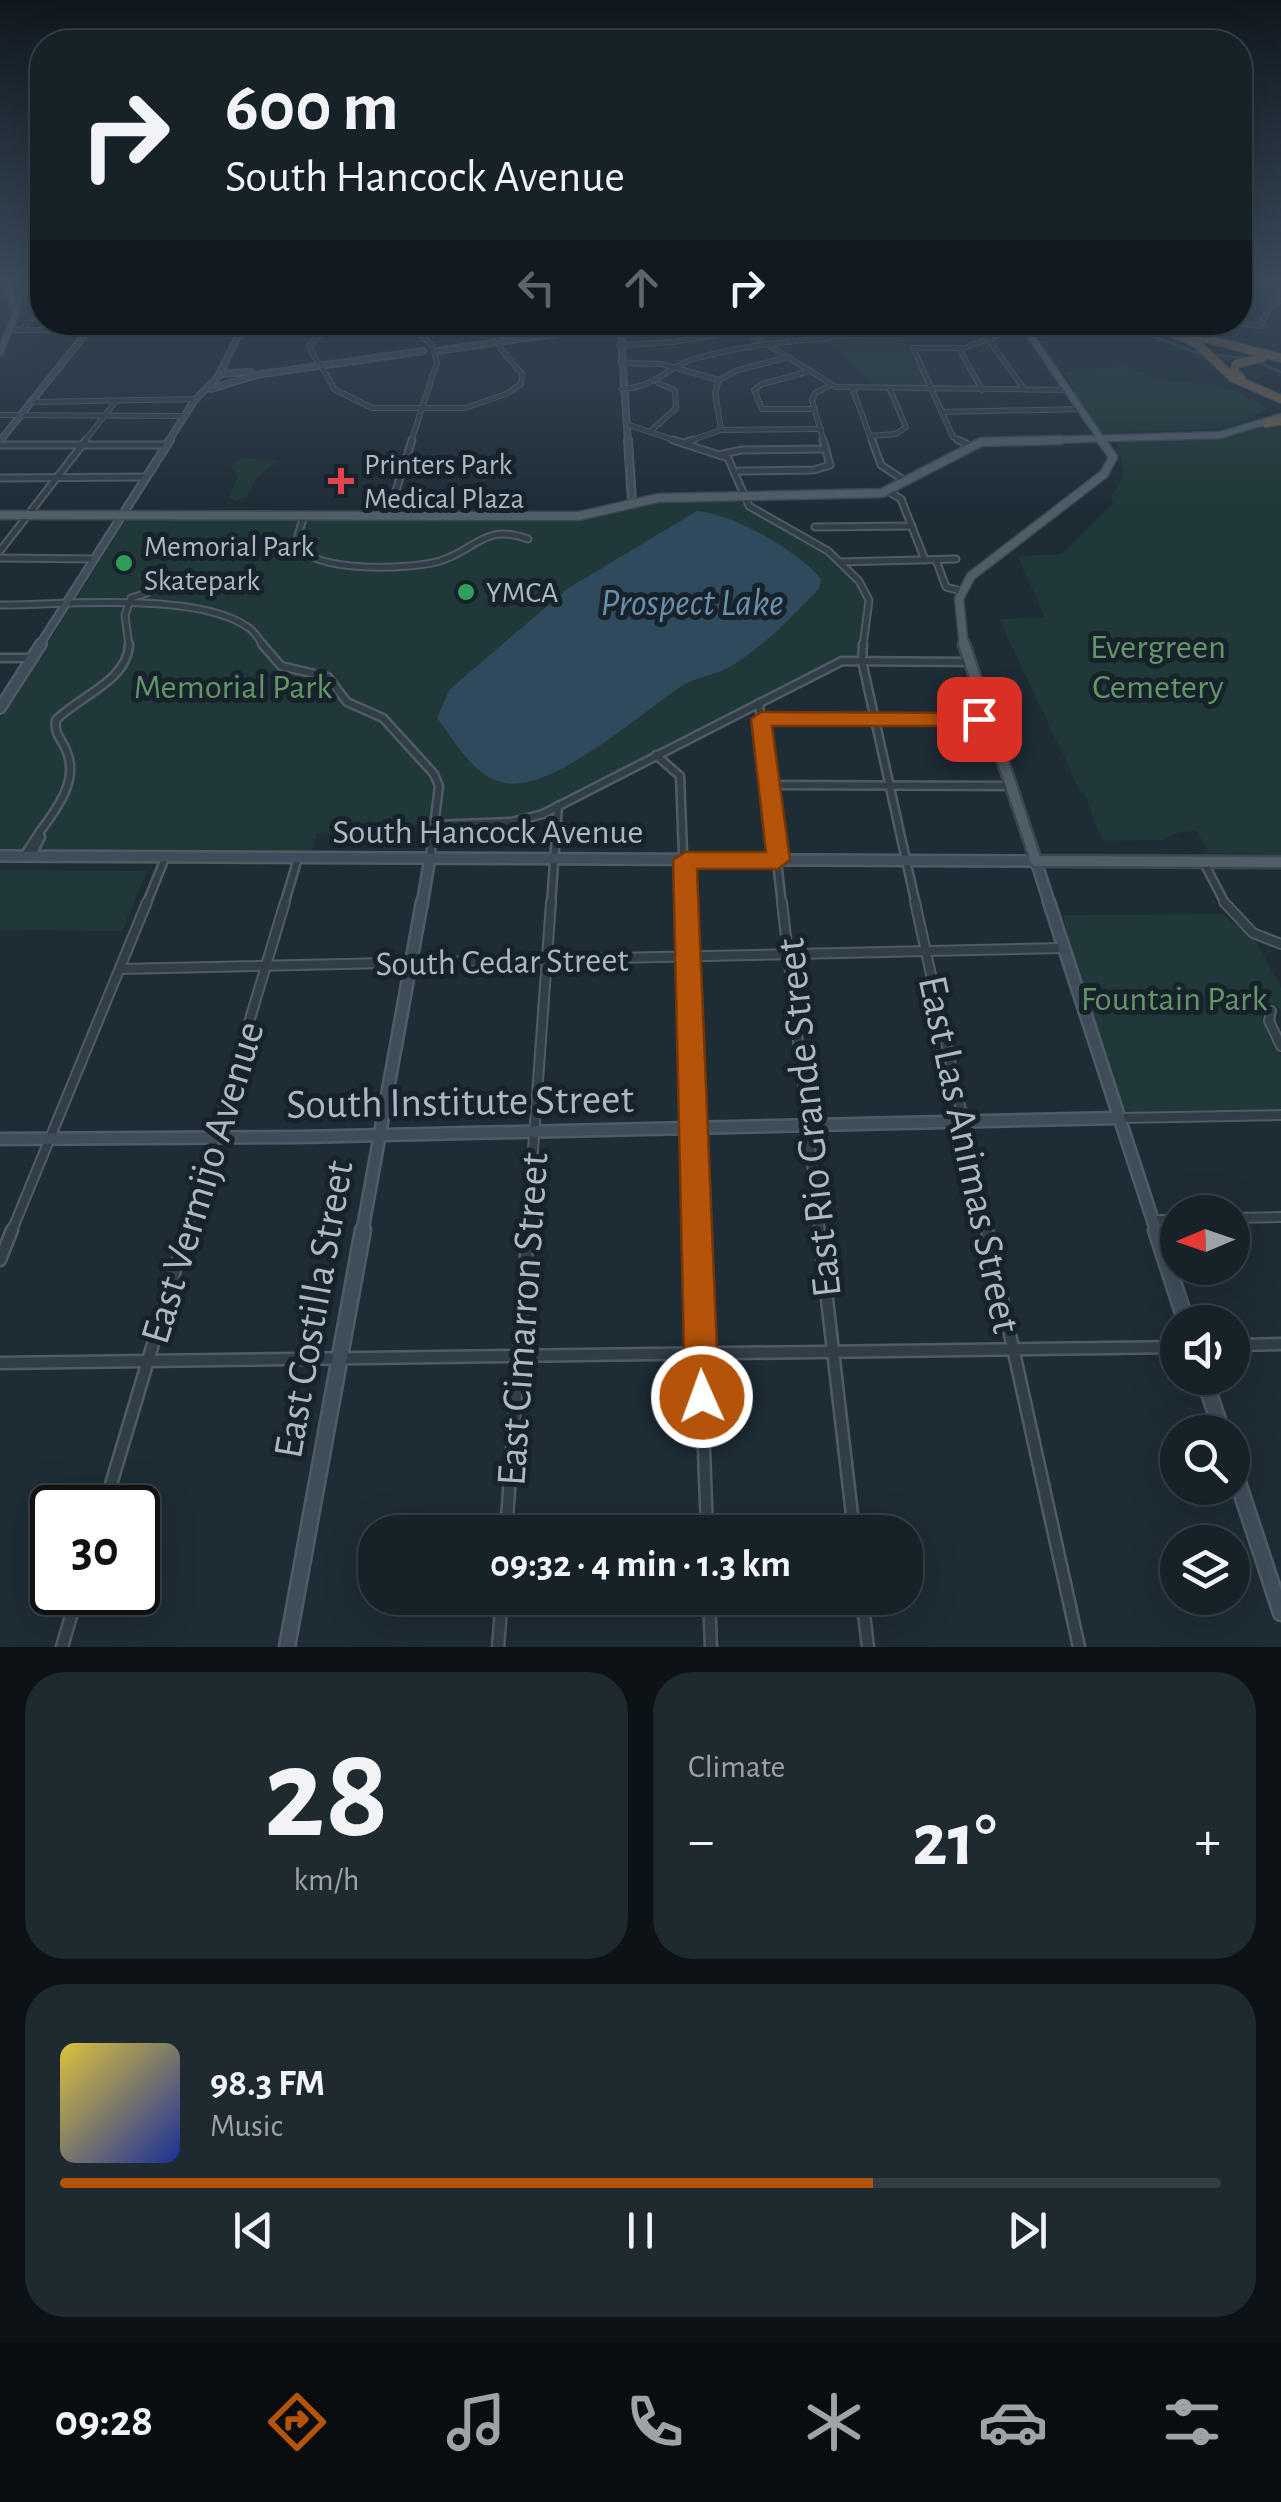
<!DOCTYPE html>
<meta charset="utf-8">
<style>
:root{--surface:#162128;--page:#1f2930;--text:#f1f3f6;--muted:#9ea3a8;--line:#353e45;--accent:#b45309}
body{margin:0;font-family:"Alegreya Sans",sans-serif;background:var(--page);color:var(--text);height:100vh;display:flex;flex-direction:column;font-size:38px;white-space:nowrap}
*{box-sizing:border-box;margin:0}
p{font-size:32px;color:var(--muted)}
.icon{flex:none;width:55px;height:55px;fill:none;stroke:currentColor;stroke-width:2;stroke-linecap:round;stroke-linejoin:round}
.map{position:relative;height:1647px;overflow:hidden}
.drawer{display:flex;flex-direction:column;gap:25px;padding:25px;background:#0c1216;flex:1}
.drawer>*{flex:none}
.top-card{position:absolute;left:30px;top:30px;width:1222px;height:305px;border-radius:40px;box-shadow:0 10px 40px #0002,0 0 0 2px var(--line);background:#162128;color:var(--text);overflow:hidden}
.needle{width:65px;rotate:268deg}
.tools{position:absolute;left:1160px;top:1195px;display:grid;gap:20px}
.tools a{display:grid;place-items:center;width:90px;height:90px;border-radius:50%;background:var(--surface);box-shadow:0 10px 40px #0002,0 0 0 2px var(--line);font-size:50px}
.speed{position:absolute;left:30px;top:1485px;display:flex;gap:20px;font-size:50px;font-weight:700;text-align:center}
.speed>*{display:grid;place-content:center;width:130px;height:130px;border-radius:50%;background:var(--surface);box-shadow:0 10px 40px #0002,0 0 0 2px var(--line);line-height:1}
.speed .limit{border:5px solid #111;border-radius:15px;background:#fff;color:#111}
.pin{position:absolute;display:grid;place-items:center;width:85px;height:85px;color:#fff;margin:-42px;border-radius:20px;box-shadow:0 5px 15px #0006}
.me{position:absolute;width:110px;margin:-55px;rotate:358deg;stroke-linejoin:round;filter:drop-shadow(0 0 8px #0008)}
.turn{display:flex;align-items:center;gap:35px;height:210px;padding:0 30px;font-size:45px}
.turn .icon{width:130px;height:130px;stroke-width:2.5}
.turn b{display:block;font-size:70px;line-height:85px}
.lanes{display:flex;align-items:center;height:95px;padding:0 30px;background:#0003;justify-content:center;gap:50px;direction:ltr}
.lanes .off{opacity:.35}
.big{font-size:75px;font-weight:700;line-height:1.1}
.drawer .tile{flex:1;display:flex;flex-direction:column;justify-content:center;gap:15px;min-width:0;padding:0 35px;border-radius:40px;background:var(--page)}
.drawer .dial{align-items:center;gap:0}
.dial b{font-size:130px;line-height:1}
.song{display:flex;align-items:center;gap:30px}
.cover{width:120px;height:120px;border-radius:15px;background:linear-gradient(135deg,hsl(50 70% 55%),hsl(230 70% 35%))}
.played{height:10px;border-radius:5px;background:linear-gradient(90deg,var(--accent) 70%,var(--line) 70%)}
.keys{display:flex;justify-content:space-around;direction:ltr}
.heat{display:flex;justify-content:space-between;align-items:center;font-size:55px;direction:ltr}
.drawer .tiles{flex:1;display:grid;gap:25px;grid-template-columns:1fr 1fr}
.tile:last-child{grid-column:span 2}
.trip{position:absolute;left:358px;top:1515px;width:565px;height:100px;border-radius:40px;background:var(--surface);box-shadow:0 10px 40px #0002,0 0 0 2px var(--line);font-weight:700;line-height:100px;text-align:center}
.menu{display:flex;height:160px;justify-content:space-around;align-items:center;background:#090d10;color:var(--muted)}
.menu .icon{width:70px;height:70px}
.menu .selected{color:var(--accent)}
.menu b{font-size:45px;color:var(--text)}
.map>svg:first-child{display:block}
.green{fill:#203837}
.water{fill:#2f495d}
.lines{fill:none;stroke-linecap:round;stroke-linejoin:round}
.stream{stroke:#2f495d;stroke-width:2.5}
.street-far4-casing{stroke:#4f5b65;stroke-width:6}
.street-far3-casing{stroke:#4f5b65;stroke-width:9}
.street-far2-casing{stroke:#4f5b65;stroke-width:11}
.street-far1-casing{stroke:#4f5b65;stroke-width:12}
.street-casing{stroke:#4f5b65;stroke-width:15}
.secondary-far4-casing{stroke:#4f5b65;stroke-width:8}
.secondary-far3-casing{stroke:#4f5b65;stroke-width:10}
.secondary-far2-casing{stroke:#4f5b65;stroke-width:14}
.secondary-far1-casing{stroke:#4f5b65;stroke-width:15}
.secondary-casing{stroke:#4f5b65;stroke-width:19}
.primary-far2-casing{stroke:#3b4650;stroke-width:9}
.primary-far1-casing{stroke:#3b4650;stroke-width:11}
.primary-casing{stroke:#3b4650;stroke-width:15}
.highway-casing{stroke:#3c4851;stroke-width:10}
.street-far4{stroke:#323e47;stroke-width:4}
.street-far3{stroke:#323e47;stroke-width:5}
.street-far2{stroke:#323e47;stroke-width:6}
.street-far1{stroke:#323e47;stroke-width:8}
.street{stroke:#323e47;stroke-width:10}
.secondary-far4{stroke:#3f4d5a;stroke-width:5}
.secondary-far3{stroke:#3f4d5a;stroke-width:6}
.secondary-far2{stroke:#3f4d5a;stroke-width:9}
.secondary-far1{stroke:#3f4d5a;stroke-width:10}
.secondary{stroke:#3f4d5a;stroke-width:14}
.primary-far2{stroke:#4f5d67;stroke-width:6}
.primary-far1{stroke:#4f5d67;stroke-width:8}
.primary{stroke:#4f5d67;stroke-width:10}
.highway{stroke:#6d5d4e;stroke-width:8}
.route{fill:#b45309;stroke:#753606;stroke-width:2.5}
.health-dot{fill:#e0444e;stroke:#17222b;stroke-width:4}
.leisure-dot{fill:#2e9e5b;stroke:#17222b;stroke-width:4}
.labels{text-anchor:middle;stroke-width:10;stroke-linejoin:round;paint-order:stroke}
.far-poi-label{font-size:30px;fill:#abb9c4;stroke:#17222b;text-anchor:start}
.park-label{font-size:35px;fill:#629567;stroke:#17222b}
.street-label{font-size:35px;fill:#abb9c4;stroke:#17222b}
.water-label{font-size:38px;font-style:italic;fill:#6a8faa;stroke:#17222b}
.near-street-label{font-size:42px;fill:#abb9c4;stroke:#17222b}
</style>
<div class="map">
<svg width="1281" height="1647" viewBox="0 0 1281 1647">
<rect width="100%" height="100%" fill="#1e2c36"/>
<g class="green">
<path d="M 901,337 L 929,387 L 878,388 L 836,346 L 820,345 L 819,340 Z"/>
<path d="M 1121,366 L 1171,381 L 1187,380 L 1233,390 L 1269,409 L 1227,428 L 1099,433 L 1082,409 L 1066,372 Z"/>
<path d="M 1281,423 L 1281,854 L 1208,853 L 1197,831 L 1180,832 L 1161,840 L 1102,841 L 1086,797 L 1080,791 L 999,619 L 1045,617 L 1017,556 L 1062,554 L 1113,503 L 1111,496 L 1124,476 L 1117,443 L 1218,438 Z"/>
<path d="M 243,458 L 278,461 L 257,477 L 247,497 L 235,501 L 229,497 L 238,477 L 231,466 Z"/>
<path d="M 736,500 C 769,521 855,558 865,597 C 871,617 858,639 857,659 L 838,661 L 543,811 C 509,822 477,820 441,822 C 422,823 405,828 386,828 L 385,832 L 317,833 L 311,853 L 0,853 L 0,719 L 126,520 L 566,520 L 651,501 Z"/>
<path d="M 0,870 L 147,871 L 122,931 L 0,930 Z"/>
<path d="M 1222,914 L 1256,941 L 1281,988 L 1281,1010 L 1267,1002 L 1258,1004 L 1256,1009 L 1281,1056 L 1281,1109 L 1130,1112 L 1123,1107 L 1077,971 L 1063,915 Z"/>
</g>
<path class="water" d="M 697,511 C 731,513 801,552 821,579 L 819,589 C 799,608 782,629 759,646 C 748,655 734,666 721,671 C 709,676 696,678 685,684 C 643,710 550,797 501,782 C 472,774 454,740 437,718 L 449,690 L 567,589 Z"/>
<g class="lines">
<g class="stream">
<path d="M 1112,322 L 1204,355"/>
<path d="M 831,338 L 943,335 L 986,322"/>
<path d="M 1212,355 L 1244,358"/>
<path d="M 1256,361 L 1281,372"/>
</g>
<g class="street-far4-casing">
<g id="street-far4">
<path d="M 1266,280 L 1281,291"/>
<path d="M 15,304 L 42,281"/>
<path d="M 334,322 L 309,346 C 316,363 327,372 334,389 L 372,408 L 465,408 L 506,394 L 521,384 L 522,374 L 501,349 L 491,322"/>
<path d="M 365,322 L 419,333 L 432,345"/>
<path d="M 731,322 L 836,387 L 1068,390"/>
<path d="M 1228,322 L 1260,326 L 1270,307 L 1281,300"/>
<path d="M 23,328 L 42,308"/>
<path d="M 437,328 L 460,329 L 484,322"/>
<path d="M 620,329 L 682,322"/>
<path d="M 825,329 L 932,327 L 948,322"/>
<path d="M 7,330 L 90,330"/>
<path d="M 414,332 L 437,327 L 426,328"/>
<path d="M 988,339 L 1024,389"/>
<path d="M 619,345 L 674,342 L 784,322 L 791,341"/>
<path d="M 962,348 L 913,348 L 953,437 L 963,442"/>
<path d="M 621,363 L 662,364 L 719,380"/>
<path d="M 806,372 L 762,384 L 754,390 L 762,409 L 815,409"/>
<path d="M 622,389 C 656,387 665,368 694,359 C 738,346 784,342 829,338 L 823,322"/>
<path d="M 853,390 L 872,442"/>
<path d="M 982,390 L 960,350 L 1005,332 L 1027,331"/>
<path d="M 34,402 L 196,399"/>
<path d="M 941,412 L 1082,409"/>
<path d="M 0,415 L 185,416"/>
<path d="M 626,424 L 680,442"/>
<path d="M 721,430 L 715,392 L 719,380 L 738,370 L 785,358"/>
<path d="M 651,431 L 676,408 L 675,390 L 658,383"/>
<path d="M 870,436 L 896,434 L 906,427 L 890,390"/>
<path d="M 84,442 L 116,401"/>
<path d="M 411,442 L 437,362 L 434,352"/>
<path d="M 686,442 L 721,430 L 821,429"/>
<path d="M 824,442 L 812,400 L 815,393 L 829,386"/>
</g>
</g>
<g class="street-far3-casing">
<g id="street-far3">
<path d="M 673,440 L 728,458 L 749,506 L 828,551 L 859,581 L 869,600 L 863,646"/>
<path d="M 872,440 L 881,465 L 905,481"/>
<path d="M 958,440 L 968,445"/>
<path d="M 686,442 L 693,440"/>
<path d="M 0,445 L 166,445"/>
<path d="M 722,454 L 742,450 L 826,449"/>
<path d="M 739,471 L 814,470 L 830,465 L 823,440"/>
<path d="M 0,478 L 146,477"/>
<path d="M 888,491 L 901,499 L 925,560"/>
<path d="M 304,516 L 295,545 C 318,573 407,570 440,561 C 476,550 484,523 528,539"/>
<path d="M 388,516 L 412,440"/>
<path d="M 815,527 L 912,526"/>
<path d="M 0,551 L 86,440"/>
<path d="M 0,558 L 95,559"/>
<path d="M 936,560 L 946,587 L 961,591"/>
<path d="M 840,562 L 956,559"/>
<path d="M 0,605 C 63,605 198,591 249,628 C 255,632 260,641 264,646"/>
<path d="M 129,646 L 125,615 L 131,598 L 147,593"/>
</g>
</g>
<g class="street-far2-casing">
<g id="street-far2">
<path d="M 262,644 L 281,666 L 328,677 L 347,702 L 383,718 L 434,774 L 439,786 L 430,858"/>
<path d="M 863,644 L 862,661 L 916,905"/>
<path d="M 0,658 L 32,658"/>
<path d="M 759,703 L 782,905"/>
<path d="M 761,719 L 988,719"/>
<path d="M 656,755 L 680,776 L 685,905"/>
<path d="M 769,785 L 1010,786"/>
<path d="M 435,825 L 511,822 L 543,814 L 842,661 L 969,662"/>
<path d="M 39,833 C 56,810 80,780 66,750 C 61,738 54,734 56,720 C 79,696 128,681 129,644"/>
<path d="M 24,856 L 39,833 L 41,837 L 32,855"/>
<path d="M 1204,863 L 1226,905"/>
<path d="M 146,905 L 165,858"/>
<path d="M 284,905 L 298,858"/>
<path d="M 551,905 L 558,806"/>
</g>
</g>
<g class="street-far1-casing">
<g id="street-far1">
<path d="M 685,902 L 696,1233"/>
<path d="M 782,902 L 820,1233"/>
<path d="M 915,902 L 988,1233"/>
<path d="M 1224,902 L 1253,933 L 1281,944"/>
<path d="M 120,969 L 1063,948"/>
<path d="M 1271,1011 L 1269,1021 L 1281,1046"/>
<path d="M 1120,1118 L 1281,1115"/>
<path d="M 1232,1218 L 1281,1217"/>
<path d="M 1154,1220 L 1178,1220"/>
<path d="M 11,1233 L 147,902"/>
<path d="M 186,1233 L 285,902"/>
<path d="M 527,1233 L 551,902"/>
</g>
</g>
<g class="street-casing">
<g id="street">
<path d="M 696,1230 L 707,1532"/>
<path d="M 819,1230 L 854,1532"/>
<path d="M 987,1230 L 1079,1647"/>
<path d="M 0,1260 L 12,1230"/>
<path d="M 1232,1345 L 1281,1344"/>
<path d="M 0,1363 L 1178,1347"/>
<path d="M 104,1508 L 187,1230"/>
<path d="M 506,1532 L 528,1230"/>
<path d="M 709,1598 L 711,1647"/>
<path d="M 862,1598 L 868,1647"/>
<path d="M 62,1647 L 78,1592"/>
<path d="M 498,1647 L 502,1598"/>
</g>
</g>
<g class="secondary-far4-casing">
<g id="secondary-far4">
<path d="M 0,285 L 4,285"/>
<path d="M 620,322 L 628,442"/>
<path d="M 437,351 L 573,331 L 603,322"/>
<path d="M 219,374 L 251,372"/>
<path d="M 211,389 L 256,375 L 423,351"/>
<path d="M 0,441 L 95,322"/>
<path d="M 168,442 L 194,401 L 218,377 L 245,322"/>
</g>
</g>
<g class="secondary-far3-casing">
<g id="secondary-far3">
<path d="M 628,440 L 632,501"/>
<path d="M 39,646 L 170,440"/>
</g>
</g>
<g class="secondary-far2-casing">
<g id="secondary-far2">
<path d="M 0,708 L 41,644"/>
<path d="M 0,856 L 1036,861 L 1050,905"/>
<path d="M 422,905 L 430,858"/>
</g>
</g>
<g class="secondary-far1-casing">
<g id="secondary-far1">
<path d="M 1049,902 L 1157,1233"/>
<path d="M 0,1139 L 300,1137 L 1118,1118"/>
<path d="M 362,1233 L 422,902"/>
</g>
</g>
<g class="secondary-casing">
<g id="secondary">
<path d="M 1156,1230 L 1186,1322"/>
<path d="M 1204,1378 L 1222,1432"/>
<path d="M 1232,1464 L 1281,1613"/>
<path d="M 287,1647 L 363,1230"/>
</g>
</g>
<g class="primary-far2-casing">
<g id="primary-far2">
<path d="M 1021,322 L 1103,442"/>
<path d="M 0,352 L 16,314 L 7,280"/>
<path d="M 981,442 L 1220,435 L 1281,417"/>
</g>
</g>
<g class="primary-far1-casing">
<g id="primary-far1">
<path d="M 0,515 L 579,516 L 658,498 L 882,493 L 981,442 L 1061,440"/>
<path d="M 964,646 L 959,599 L 971,576 L 1104,474 L 1113,457 L 1101,440"/>
</g>
</g>
<g class="primary-casing">
<path id="primary" d="M 964,644 L 1036,861 L 1281,862"/>
</g>
<g class="highway-casing">
<g id="highway">
<path d="M 1153,325 L 1196,343 L 1233,378 L 1281,399"/>
<path d="M 1192,335 L 1281,358"/>
<path d="M 1241,378 L 1234,371 L 1236,364 L 1262,358"/>
<path d="M 1266,423 L 1281,421"/>
</g>
</g>
<use href="#street-far4" class="street-far4"/>
<use href="#street-far3" class="street-far3"/>
<use href="#street-far2" class="street-far2"/>
<use href="#street-far1" class="street-far1"/>
<use href="#street" class="street"/>
<use href="#secondary-far4" class="secondary-far4"/>
<use href="#secondary-far3" class="secondary-far3"/>
<use href="#secondary-far2" class="secondary-far2"/>
<use href="#secondary-far1" class="secondary-far1"/>
<use href="#secondary" class="secondary"/>
<use href="#primary-far2" class="primary-far2"/>
<use href="#primary-far1" class="primary-far1"/>
<use href="#primary" class="primary"/>
<use href="#highway" class="highway"/>
</g>
<linearGradient id="sky" x2="0" y2="1"><stop stop-color="#10181e"/><stop offset="0.55" stop-color="#3b4b5d"/><stop offset="1" stop-color="#3b4b5d" stop-opacity="0"/></linearGradient>
<rect width="1281" height="511" fill="url(#sky)"/>
<path class="route" d="M 761,712 L 979,713 L 990,719 L 979,726 L 772,726 L 790,860 L 778,869 L 697,869 L 719,1397 L 714,1409 L 702,1414 L 690,1409 L 685,1397 L 673,860 L 685,852 L 766,852 L 751,719 Z"/>
<path class="health-dot" d="M336 466h10v10h10v10h-10v10h-10v-10h-10v-10h10z"/>
<g class="leisure-dot">
<circle cx="124" cy="563" r="10"/>
<circle cx="466" cy="592" r="10"/>
</g>
<g class="labels">
<g class="far-poi-label">
<text x="364" y="474">Printers Park<tspan x="364" dy="34">Medical Plaza</tspan></text>
<text x="144" y="556">Memorial Park<tspan x="144" dy="34">Skatepark</tspan></text>
<text x="486" y="602">YMCA</text>
</g>
<g class="park-label">
<text x="1158" y="658">Evergreen<tspan x="1158" dy="40">Cemetery</tspan></text>
<text x="233" y="698">Memorial Park</text>
<text x="1174" y="1010">Fountain Park</text>
</g>
<g class="street-label">
<text x="488" y="843">South Hancock Avenue</text>
<text transform="translate(502 961) rotate(-1)" y="12">South Cedar Street</text>
</g>
<g class="water-label">
<text x="692" y="615">Prospect Lake</text>
</g>
<g class="near-street-label">
<text transform="translate(460 1100) rotate(-1)" y="15">South Institute Street</text>
<text transform="translate(807 1118) rotate(-96)" y="15">East Rio Grande Street</text>
<text transform="translate(971 1154) rotate(78)" y="15">East Las Animas Street</text>
<text transform="translate(201 1182) rotate(-73)" y="15">East Vermijo Avenue</text>
<text transform="translate(312 1309) rotate(-80)" y="15">East Costilla Street</text>
<text transform="translate(521 1319) rotate(-86)" y="15">East Cimarron Street</text>
</g>
</g>
</svg>
<div class="tools">
<a><svg class="needle" viewBox="-14 -14 28 28"><path d="M0-13l5 13h-10z" fill="#e53935"/><path d="M0 13l5-13h-10z" fill="#9ea3a8"/></svg></a>
<a><svg class="icon" aria-label="sound" viewBox="0 0 24 24"><path d="M4 9h4l5-4v14l-5-4H4zM17 9q2 3 0 6"/></svg></a>
<a><svg class="icon" aria-label="search" viewBox="0 0 24 24"><circle cx="10" cy="10" r="6"/><path d="M15 15l6 6"/></svg></a>
<a><svg class="icon" aria-label="layers" viewBox="0 0 24 24"><path d="M12 4l9 5-9 5-9-5zM3 14l9 5 9-5"/></svg></a>
</div>
<div class="speed"><div class="limit">30</div></div>
<div class="pin" style="left:979px;top:719px;background:#d93025"><svg class="icon" aria-label="arrive" viewBox="0 0 24 24"><path d="M6 21V4h12l-3 4 3 4H6"/></svg></div>
<svg class="me" style="left:702px;top:1397px" viewBox="-20 -20 40 40"><circle r="17" fill="#b45309" stroke="#fff" stroke-width="3"/><path d="M0-11L8 9 0 5-8 9z" fill="#fff"/></svg>
<div class="trip">09:32 · 4 min · 1.3 km</div>
<div class="top-card">
<div class="turn"><svg class="icon" aria-label="right" viewBox="0 0 24 24"><path d="M7 20v-9h11M14 6l5 5-5 5"/></svg><div><b>600 m</b>South Hancock Avenue</div></div>
<div class="lanes"><svg class="icon off" aria-label="left" viewBox="0 0 24 24"><path d="M17 20v-9H6M10 6l-5 5 5 5"/></svg><svg class="icon off" aria-label="ahead" viewBox="0 0 24 24"><path d="M12 20V5M6 11l6-6 6 6"/></svg><svg class="icon" aria-label="right" viewBox="0 0 24 24"><path d="M7 20v-9h11M14 6l5 5-5 5"/></svg></div>
</div>
</div>
<section class="drawer">
<div class="tiles">
<div class="tile dial"><b>28</b><p>km/h</p></div>
<div class="tile"><p>Climate</p>
<div class="heat"><a>−</a><b class="big">21°</b><a>+</a></div>
</div>
<div class="tile">
<div class="song"><i class="cover"></i><div><b>98.3 FM</b><p>Music</p></div></div>
<div class="played"></div>
<div class="keys"><svg class="icon" aria-label="previous" viewBox="0 0 24 24"><path d="M18 5L8 12l10 7zM5 5v14"/></svg><svg class="icon" aria-label="pause" viewBox="0 0 24 24"><path d="M8 5v14M16 5v14"/></svg><svg class="icon" aria-label="next" viewBox="0 0 24 24"><path d="M6 5l10 7-10 7zM19 5v14"/></svg></div>
</div>
</div>
</section>
<nav class="menu">
<b>09:28</b>
<svg class="icon selected" aria-label="directions" viewBox="0 0 24 24"><path d="M12 3l9 9-9 9-9-9zM9 14v-3h6M13 9l2 2-2 2"/></svg>
<svg class="icon" aria-label="music" viewBox="0 0 24 24"><path d="M9 18V5l10-2v13"/><circle cx="6" cy="18" r="3"/><circle cx="16" cy="16" r="3"/></svg>
<svg class="icon" aria-label="phone" viewBox="0 0 24 24"><path d="M5 4h4l2 5-3 2q2 4 5 5l2-3 5 2v4C11 20 4 13 5 4z"/></svg>
<svg class="icon" aria-label="climate" viewBox="0 0 24 24"><path d="M12 3v18M4 7l16 10M4 17L20 7"/></svg>
<svg class="icon" aria-label="car" viewBox="0 0 24 24"><path d="M5 17H2v-5l4-1 3-4h7l3 4 3 1v5h-3M9 17h6M6 11h13"/><circle cx="7" cy="17" r="2"/><circle cx="17" cy="17" r="2"/></svg>
<svg class="icon" aria-label="filters" viewBox="0 0 24 24"><path d="M4 7h16M4 17h16"/><circle cx="9" cy="7" r="2"/><circle cx="15" cy="17" r="2"/></svg>
</nav>
